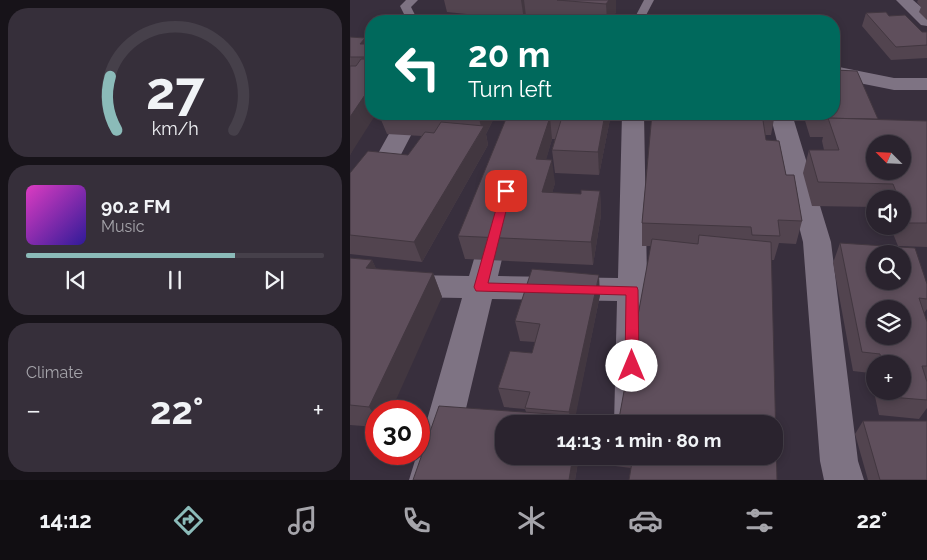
<!DOCTYPE html>
<meta charset="utf-8">
<style>
:root{--surface:#2a232e;--page:#362f3a;--text:#f1f3f6;--muted:#a5a4aa;--line:#46404a;--accent:#8bbbb9}
body{margin:0;font-family:Raleway,sans-serif;background:var(--page);color:var(--text);height:100vh;display:flex;flex-direction:column;font-size:19px;white-space:nowrap}
*{box-sizing:border-box;margin:0}
p{font-size:16px;color:var(--muted)}
.icon{flex:none;width:28px;height:28px;fill:none;stroke:currentColor;stroke-width:2;stroke-linecap:round;stroke-linejoin:round}
.map{position:relative;flex:1;overflow:hidden}
.side{display:flex;flex-direction:column;gap:8px;padding:8px;background:#171319;width:350px}
.side>*{flex:none}
.banner{position:absolute;left:15px;top:15px;width:475px;height:105px;border-radius:20px;box-shadow:0 2px 8px #0003,0 0 0 1px var(--line);background:#00695c;color:#fff;overflow:hidden}
.needle{width:32px;rotate:294deg}
.buttons{position:absolute;left:516px;top:135px;display:grid;gap:10px}
.buttons a{display:grid;place-items:center;width:45px;height:45px;border-radius:50%;background:var(--surface);box-shadow:0 2px 8px #0003,0 0 0 1px var(--line);font-size:25px}
.speed{position:absolute;left:15px;top:400px;display:flex;gap:10px;font-size:25px;font-weight:700;text-align:center}
.speed>*{display:grid;place-content:center;width:65px;height:65px;border-radius:50%;background:var(--surface);box-shadow:0 2px 8px #0003,0 0 0 1px var(--line);line-height:1}
.speed .limit{border:8px solid #d22;background:#fff;color:#111}
.pin{position:absolute;display:grid;place-items:center;width:42px;height:42px;color:#fff;margin:-21px;border-radius:10px;box-shadow:0 2px 8px #0006}
.me{position:absolute;width:55px;margin:-28px;rotate:0deg;stroke-linejoin:round;filter:drop-shadow(0 0 4px #0008)}
.turn{display:flex;align-items:center;gap:18px;height:105px;padding:0 20px;font-size:22px}
.turn .icon{width:65px;height:65px;stroke-width:2.5}
.turn b{display:block;font-size:35px;line-height:42px}
.big{font-size:38px;font-weight:700;line-height:1.1}
.side .tile{flex:1;display:flex;flex-direction:column;justify-content:center;gap:8px;min-width:0;padding:0 18px;border-radius:20px;background:var(--page)}
.side .dial{align-items:center;gap:0}
.dial svg{height:130px;overflow:visible;fill:none;stroke:var(--line);stroke-width:7;stroke-linecap:round;text-anchor:middle}
.dial text{fill:var(--text);stroke:none}
.song{display:flex;align-items:center;gap:15px}
.cover{width:60px;height:60px;border-radius:8px;background:linear-gradient(135deg,hsl(310 70% 55%),hsl(250 70% 35%))}
.played{height:5px;border-radius:2px;background:linear-gradient(90deg,var(--accent) 70%,var(--line) 70%)}
.keys{display:flex;justify-content:space-around;direction:ltr}
.heat{display:flex;justify-content:space-between;align-items:center;font-size:28px;direction:ltr}
.trip{position:absolute;left:145px;top:415px;width:288px;height:50px;border-radius:20px;background:var(--surface);box-shadow:0 2px 8px #0003,0 0 0 1px var(--line);font-weight:700;line-height:50px;text-align:center}
.tab-bar{display:flex;height:80px;justify-content:space-around;align-items:center;background:#110e12;color:var(--muted)}
.tab-bar .icon{width:35px;height:35px}
.tab-bar .selected{color:var(--accent)}
.tab-bar b{font-size:22px;color:var(--text)}
main{display:flex;flex:1;min-height:0}
.map>svg:first-child{display:block}
.lines{fill:none;stroke-linecap:round;stroke-linejoin:round}
.service{fill:#7e7383;fill-rule:evenodd}
.minor{fill:#7e7383;fill-rule:evenodd}
.wall{fill:#52444f;fill-rule:evenodd}
.shaded-wall{fill:#423740}
.building{fill:#5f4f5c;stroke:#423740;fill-rule:evenodd}
.route{fill:#e11d48;stroke:#92132f}
</style>
<main>
<section class="side">
<div class="tile dial"><svg viewBox="0 0 100 80">
<path d="M14 69A42 42 0 1 1 86 69"/>
<path d="M14 69A42 42 0 0 1 10 36" stroke="#8bbbb9"/>
<text x="50" y="56" font-size="32" font-weight="700">27</text>
<text x="50" y="72" font-size="11">km/h</text>
</svg></div>
<div class="tile">
<div class="song"><i class="cover"></i><div><b>90.2 FM</b><p>Music</p></div></div>
<div class="played"></div>
<div class="keys"><svg class="icon" aria-label="previous" viewBox="0 0 24 24"><path d="M18 5L8 12l10 7zM5 5v14"/></svg><svg class="icon" aria-label="pause" viewBox="0 0 24 24"><path d="M8 5v14M16 5v14"/></svg><svg class="icon" aria-label="next" viewBox="0 0 24 24"><path d="M6 5l10 7-10 7zM19 5v14"/></svg></div>
</div>
<div class="tile"><p>Climate</p>
<div class="heat"><a>−</a><b class="big">22°</b><a>+</a></div>
</div>
</section>
<div class="map">
<svg width="577" height="480" viewBox="0 0 577 480">
<rect width="100%" height="100%" fill="#382f3d"/>
<g class="lines">
<g class="service">
<path d="M 56,0 L 68,0 L 61,7 L 65,15 L 90,18 L 95,21 L 57,20 L 50,6 Z"/>
<path d="M 294,0 L 304,0 L 293,21 L 283,21 Z"/>
</g>
<g class="minor">
<path d="M 546,0 L 563,0 L 577,12 L 577,26 L 571,25 Z"/>
<path d="M 484,66 L 544,78 L 577,78 L 577,90 L 544,90 L 484,78 Z"/>
<path d="M 50,114 L 72,114 L 13,228 L 10,235 L 0,237 L 0,204 Z"/>
<path d="M 272,114 L 294,114 L 297,279 L 331,279 L 342,283 L 346,291 L 342,299 L 331,303 L 298,302 L 300,424 L 264,424 L 267,301 L 142,299 L 99,480 L 59,480 L 67,454 L 69,454 L 69,448 L 112,298 L 0,296 L 0,274 L 119,276 L 134,225 L 138,218 L 147,216 L 156,218 L 160,225 L 148,276 L 268,278 Z"/>
<path d="M 420,114 L 442,114 L 481,242 L 508,461 L 514,480 L 474,480 L 470,461 L 453,242 Z"/>
</g>
</g>
<g class="wall">
<path d="M 94,0 L 266,0 L 266,12 L 261,21 L 197,21 L 177,19 L 176,16 L 174,20 L 97,12 Z"/>
<path d="M 568,0 L 577,0 L 577,20 L 569,12 L 571,7 L 567,2 Z"/>
<path d="M 516,13 L 539,16 L 572,32 L 577,32 L 577,58 L 541,60 L 512,26 Z"/>
<path d="M 0,37 L 15,38 L 17,44 L 21,44 L 21,114 L 0,155 Z"/>
<path d="M 146,114 L 136,134 L 138,145 L 72,262 L 0,254 L 0,173 L 58,155 L 72,136 L 37,134 L 29,115 Z"/>
<path d="M 158,114 L 261,114 L 249,175 L 205,173 L 202,150 L 205,139 L 202,139 L 196,159 L 205,183 L 202,193 L 231,194 L 250,191 L 251,215 L 243,265 L 115,259 L 108,236 Z"/>
<path d="M 302,114 L 425,114 L 421,135 L 415,135 L 416,140 L 429,141 L 436,175 L 444,175 L 452,221 L 446,244 L 429,243 L 424,260 L 421,260 L 427,480 L 279,480 L 281,468 L 265,466 L 265,456 L 424,456 L 424,424 L 268,424 L 301,246 L 292,246 L 292,223 Z"/>
<path d="M 453,114 L 484,114 L 528,120 L 577,121 L 577,247 L 548,246 L 540,226 L 552,226 L 552,199 L 525,199 L 525,207 L 462,206 L 453,173 L 459,150 L 474,150 L 472,141 L 473,137 L 460,137 Z"/>
<path d="M 490,243 L 577,284 L 577,309 L 574,313 L 577,322 L 577,408 L 569,419 L 529,415 L 520,373 L 503,371 L 483,263 ZM 525,364 L 552,364 L 552,391 L 525,391 Z"/>
<path d="M 0,258 L 22,260 L 26,269 L 83,273 L 92,297 L 26,411 L 26,427 L 0,425 Z"/>
<path d="M 250,295 L 225,416 L 229,456 L 225,480 L 63,480 L 176,412 L 175,409 L 154,407 L 148,388 L 182,353 L 185,342 L 170,341 L 165,321 Z"/>
<path d="M 513,421 L 577,480 L 518,480 L 505,434 Z"/>
</g>
<g class="shaded-wall">
<path d="M 171,0 L 174,0 L 176,16 L 174,20 Z"/>
<path d="M 259,0 L 266,0 L 266,12 L 261,21 L 257,21 L 256,4 Z"/>
<path d="M 15,38 L 20,51 L 15,58 L 10,44 Z"/>
<path d="M 21,86 L 21,114 L 26,114 L 0,155 L 0,117 Z"/>
<path d="M 132,114 L 146,114 L 136,134 L 138,145 L 72,262 L 64,242 L 132,130 L 129,119 Z"/>
<path d="M 255,114 L 261,114 L 249,175 L 248,152 Z"/>
<path d="M 200,117 L 202,139 L 190,182 L 186,159 Z"/>
<path d="M 202,160 L 205,183 L 196,216 L 192,192 Z"/>
<path d="M 250,191 L 251,215 L 243,265 L 241,242 Z"/>
<path d="M 22,260 L 33,283 L 16,268 Z"/>
<path d="M 83,273 L 92,297 L 41,411 L 26,411 L 26,417 L 19,407 Z"/>
<path d="M 249,275 L 250,295 L 224,424 L 221,424 L 219,412 Z"/>
<path d="M 223,456 L 229,456 L 225,480 L 219,480 Z"/>
</g>
<g class="building">
<path d="M 207,0 L 259,0 L 256,4 Z"/>
<path d="M 536,12 L 539,16 L 555,15 L 572,32 L 577,32 L 577,45 L 546,47 L 516,13 Z"/>
<path d="M 0,37 L 15,38 L 10,44 L 21,44 L 21,57 L 0,57 Z"/>
<path d="M 11,59 L 21,59 L 21,86 L 0,117 L 0,66 L 6,66 Z"/>
<path d="M 484,70 L 507,71 L 528,119 L 465,118 L 464,114 L 484,114 Z"/>
<path d="M 30,114 L 132,114 L 129,119 L 29,115 Z"/>
<path d="M 158,114 L 255,114 L 248,152 L 202,150 L 212,117 L 200,117 L 186,159 L 202,160 L 192,192 L 231,194 L 231,190 L 250,191 L 241,242 L 108,236 Z"/>
<path d="M 302,114 L 412,114 L 416,140 L 429,141 L 436,175 L 444,175 L 452,221 L 428,220 L 430,236 L 402,235 L 401,227 L 292,223 Z"/>
<path d="M 478,118 L 577,121 L 577,223 L 559,223 L 552,208 L 552,199 L 549,199 L 543,184 L 468,182 L 459,150 L 489,150 ZM 525,144 L 552,144 L 552,171 L 525,171 Z"/>
<path d="M 91,122 L 134,126 L 64,242 L 0,235 L 0,173 L 18,151 L 58,155 L 75,132 L 84,133 Z"/>
<path d="M 349,235 L 421,242 L 427,480 L 279,480 L 283,456 L 424,456 L 424,424 L 268,424 L 302,239 L 348,244 Z"/>
<path d="M 490,243 L 565,248 L 577,284 L 577,299 L 569,298 L 577,322 L 577,366 L 572,366 L 577,382 L 577,400 L 540,397 L 538,391 L 552,391 L 552,364 L 532,364 L 530,354 L 512,352 ZM 525,254 L 552,254 L 552,281 L 525,281 ZM 525,309 L 552,309 L 552,336 L 525,336 Z"/>
<path d="M 0,258 L 22,260 L 16,268 L 83,273 L 19,407 L 0,405 Z"/>
<path d="M 182,269 L 249,275 L 219,412 L 175,408 L 180,392 L 148,388 L 160,351 L 182,353 L 190,324 L 165,321 Z"/>
<path d="M 89,406 L 229,416 L 228,424 L 154,424 L 154,456 L 223,456 L 219,480 L 63,480 Z"/>
<path d="M 513,421 L 577,421 L 577,480 L 530,480 Z"/>
</g>
<path class="route" d="M 152,188 L 160,188 L 161,191 L 138,283 L 287,287 L 288,290 L 289,366 L 287,371 L 282,372 L 277,371 L 275,366 L 276,295 L 126,291 L 124,287 Z"/>
</svg>
<div class="buttons">
<a><svg class="needle" viewBox="-14 -14 28 28"><path d="M0-13l5 13h-10z" fill="#e53935"/><path d="M0 13l5-13h-10z" fill="#a5a4aa"/></svg></a>
<a><svg class="icon" aria-label="sound" viewBox="0 0 24 24"><path d="M4 9h4l5-4v14l-5-4H4zM17 9q2 3 0 6"/></svg></a>
<a><svg class="icon" aria-label="search" viewBox="0 0 24 24"><circle cx="10" cy="10" r="6"/><path d="M15 15l6 6"/></svg></a>
<a><svg class="icon" aria-label="layers" viewBox="0 0 24 24"><path d="M12 4l9 5-9 5-9-5zM3 14l9 5 9-5"/></svg></a>
<a>+</a>
</div>
<div class="speed"><div class="limit">30</div></div>
<div class="pin" style="left:156px;top:191px;background:#d93025"><svg class="icon" aria-label="arrive" viewBox="0 0 24 24"><path d="M6 21V4h12l-3 4 3 4H6"/></svg></div>
<svg class="me" style="left:282px;top:366px" viewBox="-20 -20 40 40"><circle r="19" fill="#fff"/><path d="M0-13L10 11 0 6-10 11z" fill="#e11d48"/></svg>
<div class="trip">14:13 · 1 min · 80 m</div>
<div class="banner">
<div class="turn"><svg class="icon" aria-label="left" viewBox="0 0 24 24"><path d="M17 20v-9H6M10 6l-5 5 5 5"/></svg><div><b>20 m</b>Turn left</div></div>
</div>
</div>
</main>
<nav class="tab-bar">
<b>14:12</b>
<svg class="icon selected" aria-label="directions" viewBox="0 0 24 24"><path d="M12 3l9 9-9 9-9-9zM9 14v-3h6M13 9l2 2-2 2"/></svg>
<svg class="icon" aria-label="music" viewBox="0 0 24 24"><path d="M9 18V5l10-2v13"/><circle cx="6" cy="18" r="3"/><circle cx="16" cy="16" r="3"/></svg>
<svg class="icon" aria-label="phone" viewBox="0 0 24 24"><path d="M5 4h4l2 5-3 2q2 4 5 5l2-3 5 2v4C11 20 4 13 5 4z"/></svg>
<svg class="icon" aria-label="climate" viewBox="0 0 24 24"><path d="M12 3v18M4 7l16 10M4 17L20 7"/></svg>
<svg class="icon" aria-label="car" viewBox="0 0 24 24"><path d="M5 17H2v-5l4-1 3-4h7l3 4 3 1v5h-3M9 17h6M6 11h13"/><circle cx="7" cy="17" r="2"/><circle cx="17" cy="17" r="2"/></svg>
<svg class="icon" aria-label="filters" viewBox="0 0 24 24"><path d="M4 7h16M4 17h16"/><circle cx="9" cy="7" r="2"/><circle cx="15" cy="17" r="2"/></svg>
<b>22°</b>
</nav>
